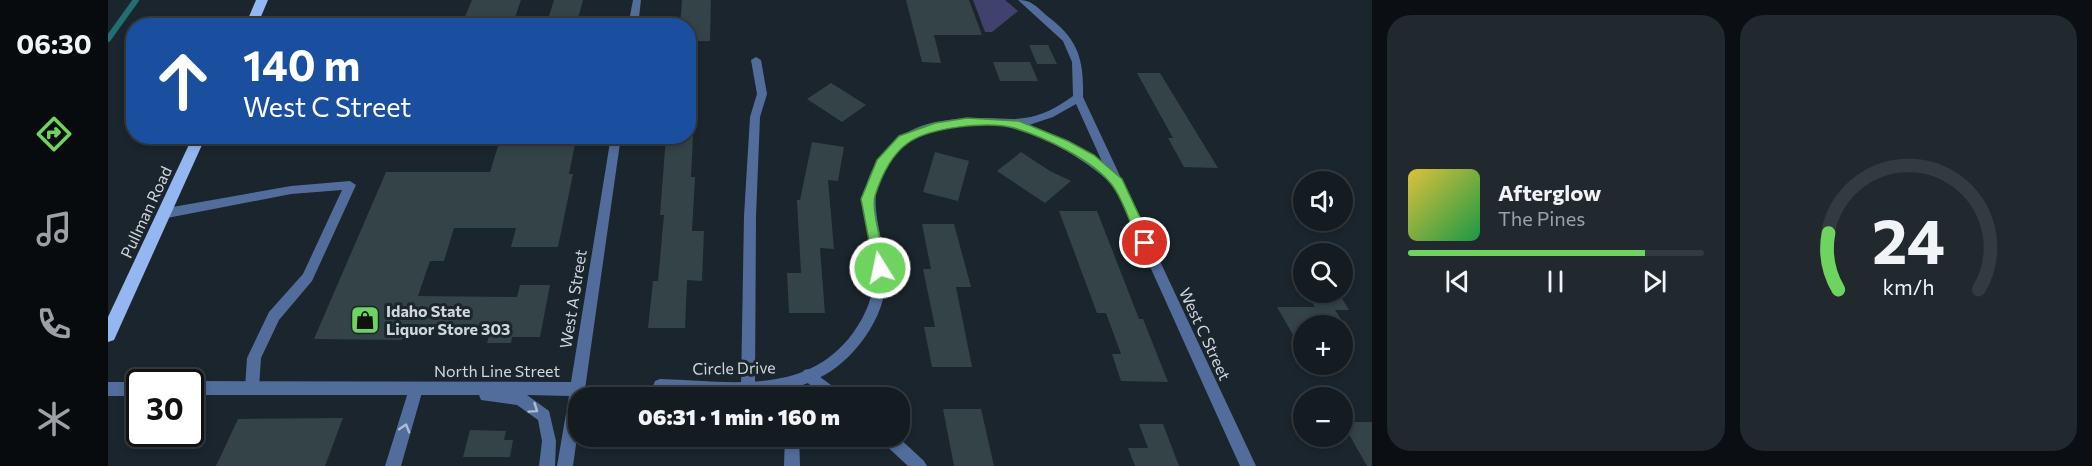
<!DOCTYPE html>
<meta charset="utf-8">
<style>
:root{--surface:#141c22;--page:#21292f;--text:#f1f3f6;--muted:#9da1a5;--line:#333a40;--accent:#6fd360}
body{margin:0;font-family:Commissioner,sans-serif;background:var(--page);color:var(--text);height:100vh;display:flex;flex-direction:column;font-size:22px;white-space:nowrap}
*{box-sizing:border-box;margin:0}
p{font-size:20px;color:var(--muted)}
.icon{flex:none;width:33px;height:33px;fill:none;stroke:currentColor;stroke-width:2;stroke-linecap:round;stroke-linejoin:round}
.map{position:relative;flex:1;overflow:hidden}
.drawer{display:flex;flex-direction:column;gap:15px;padding:15px;background:#0b0f13;width:720px}
.drawer>*{flex:none}
.banner{position:absolute;left:18px;top:18px;width:570px;height:126px;border-radius:24px;box-shadow:0 3px 9px #0003,0 0 0 2px var(--line);background:#1a4fa0;color:#fff;overflow:hidden}
.fabs{position:absolute;left:1185px;top:171px;display:grid;gap:12px}
.fabs a{display:grid;place-items:center;width:60px;height:60px;border-radius:50%;background:var(--surface);box-shadow:0 3px 9px #0003,0 0 0 2px var(--line);font-size:30px}
.speed{position:absolute;left:18px;top:369px;display:flex;gap:12px;font-size:30px;font-weight:700;text-align:center}
.speed>*{display:grid;place-content:center;width:78px;height:78px;border-radius:50%;background:var(--surface);box-shadow:0 3px 9px #0003,0 0 0 2px var(--line);line-height:1}
.speed .limit{border:3px solid #111;border-radius:9px;background:#fff;color:#111}
.pin{position:absolute;display:grid;place-items:center;width:51px;height:51px;color:#fff;margin:-26px;border:3px solid #fff;border-radius:50%;box-shadow:0 2px 6px #0007}
.me{position:absolute;width:66px;margin:-33px;rotate:350deg;stroke-linejoin:round;filter:drop-shadow(0 0 4px #0008)}
.turn{display:flex;align-items:center;gap:21px;height:126px;padding:0 18px;font-size:27px}
.turn .icon{width:78px;height:78px;stroke-width:2.5}
.turn b{display:block;font-size:42px;line-height:51px}
.drawer .tile{flex:1;display:flex;flex-direction:column;justify-content:center;gap:9px;min-width:0;padding:0 21px;border-radius:24px;background:var(--page)}
.drawer .dial{align-items:center;gap:0}
.dial svg{height:156px;overflow:visible;fill:none;stroke:var(--line);stroke-width:7;stroke-linecap:round;text-anchor:middle}
.dial text{fill:var(--text);stroke:none}
.song{display:flex;align-items:center;gap:18px}
.cover{width:72px;height:72px;border-radius:9px;background:linear-gradient(135deg,hsl(50 70% 55%),hsl(140 70% 35%))}
.played{height:6px;border-radius:3px;background:linear-gradient(90deg,var(--accent) 80%,var(--line) 80%)}
.keys{display:flex;justify-content:space-around;direction:ltr}
.drawer .tiles{flex:1;display:grid;gap:15px;grid-template-columns:repeat(2,1fr)}
.trip{position:absolute;left:460px;top:387px;width:342px;height:60px;border-radius:24px;background:var(--surface);box-shadow:0 3px 9px #0003,0 0 0 2px var(--line);font-weight:800;line-height:60px;text-align:center}
main{display:flex;flex:1;min-height:0}
.menu{display:flex;flex-direction:column;width:108px;justify-content:space-around;align-items:center;background:#080b0e;color:var(--muted)}
.menu .icon{width:42px;height:42px}
.menu .active{color:var(--accent)}
.menu b{font-size:27px;color:var(--text)}
.map>svg:first-child{display:block}
.green{fill:#40426d}
.lines{fill:none;stroke-linecap:round;stroke-linejoin:round}
.stream{stroke:#236e72;stroke-width:6}
.building{fill:#344348}
.service{fill:#526d9b;fill-rule:evenodd}
.minor{fill:#526d9b;fill-rule:evenodd}
.tertiary{fill:#526d9b;fill-rule:evenodd}
.primary{fill:#95b7f1;fill-rule:evenodd}
.oneway{stroke:#b0bccc}
.route{fill:#6fd360;stroke:#48893e;stroke-width:1.5}
.labels{text-anchor:middle;stroke-width:6;stroke-linejoin:round;paint-order:stroke}
.street-label{font-size:16px;fill:#d0d7dc;stroke:#1a252d}
.poi-label{font-size:16px;font-weight:bold;fill:#d0d7dc;stroke:#1a252d;text-anchor:start}
</style>
<main>
<nav class="menu">
<b>06:30</b>
<svg class="icon active" aria-label="directions" viewBox="0 0 24 24"><path d="M12 3l9 9-9 9-9-9zM9 14v-3h6M13 9l2 2-2 2"/></svg>
<svg class="icon" aria-label="music" viewBox="0 0 24 24"><path d="M9 18V5l10-2v13"/><circle cx="6" cy="18" r="3"/><circle cx="16" cy="16" r="3"/></svg>
<svg class="icon" aria-label="phone" viewBox="0 0 24 24"><path d="M5 4h4l2 5-3 2q2 4 5 5l2-3 5 2v4C11 20 4 13 5 4z"/></svg>
<svg class="icon" aria-label="climate" viewBox="0 0 24 24"><path d="M12 3v18M4 7l16 10M4 17L20 7"/></svg>
</nav>
<div class="map">
<svg width="1264" height="466" viewBox="0 0 1264 466">
<rect width="100%" height="100%" fill="#1a252d"/>
<path class="green" d="M 865,0 L 897,0 L 910,11 L 884,32 L 877,32 Z"/>
<g class="lines">
<path class="stream" d="M 0,39 L 28,0"/>
</g>
<g class="building">
<path d="M 364,0 L 413,0 L 404,26 L 353,26 Z"/>
<path d="M 446,0 L 475,0 L 468,26 L 438,26 Z"/>
<path d="M 574,0 L 603,0 L 602,41 L 580,41 L 580,26 L 572,26 Z"/>
<path d="M 798,0 L 861,0 L 874,35 L 826,35 L 833,63 L 814,62 Z"/>
<path d="M 921,45 L 940,45 L 949,64 L 929,64 Z"/>
<path d="M 885,62 L 922,62 L 930,81 L 892,81 Z"/>
<path d="M 1029,73 L 1052,73 L 1110,168 L 1076,167 L 1060,138 L 1065,138 Z"/>
<path d="M 723,83 L 758,105 L 734,122 L 699,99 Z"/>
<path d="M 393,136 L 415,136 L 413,144 L 467,144 L 461,174 L 465,174 L 450,247 L 403,247 L 408,228 L 346,228 L 336,261 L 322,261 L 310,296 L 409,297 L 412,285 L 442,285 L 432,337 L 404,337 L 403,343 L 379,343 L 382,333 L 345,332 L 348,326 L 299,325 L 294,340 L 206,339 L 278,172 L 382,172 Z"/>
<path d="M 558,136 L 585,136 L 583,177 L 587,177 L 584,231 L 596,231 L 594,281 L 579,280 L 577,328 L 540,328 L 545,281 L 550,281 L 556,215 L 552,215 Z"/>
<path d="M 704,142 L 736,147 L 730,181 L 720,180 L 726,249 L 712,248 L 717,313 L 681,313 L 679,273 L 693,273 L 689,200 L 692,200 Z"/>
<path d="M 827,152 L 861,161 L 850,201 L 815,192 Z"/>
<path d="M 913,152 L 942,171 L 963,181 L 937,203 L 889,171 Z"/>
<path d="M 951,211 L 989,211 L 1031,319 L 1035,319 L 1060,382 L 1013,381 L 1004,354 L 1013,354 L 998,313 L 989,313 Z"/>
<path d="M 814,224 L 846,224 L 863,287 L 848,287 L 864,367 L 824,367 L 816,327 L 827,327 L 815,269 L 823,269 Z"/>
<path d="M 1198,292 L 1230,292 L 1241,310 L 1227,310 L 1237,326 L 1196,326 L 1196,354 L 1169,307 L 1207,307 Z"/>
<path d="M 835,409 L 873,409 L 886,466 L 846,466 Z"/>
<path d="M 235,418 L 217,466 L 108,466 L 130,419 Z"/>
<path d="M 1234,422 L 1264,422 L 1264,466 L 1259,466 Z"/>
<path d="M 1031,424 L 1055,424 L 1071,466 L 1027,466 L 1020,448 L 1040,448 Z"/>
<path d="M 362,430 L 398,431 L 396,440 L 405,440 L 402,457 L 355,457 Z"/>
</g>
<g class="lines">
<g class="service">
<path d="M 648,57 L 653,60 L 659,94 L 652,117 L 648,216 L 647,387 L 645,392 L 640,394 L 635,392 L 633,387 L 636,216 L 642,117 L 649,94 L 643,60 Z"/>
<path d="M 242,181 L 248,185 L 204,281 L 171,320 L 153,358 L 151,388 L 149,393 L 144,395 L 139,393 L 137,388 L 139,358 L 161,312 L 195,274 L 234,190 L 183,194 L 59,218 L 53,213 L 59,208 L 183,186 Z"/>
<path d="M 701,369 L 734,393 L 736,398 L 718,398 L 696,380 L 694,375 L 696,370 Z"/>
<path d="M 675,378 L 680,380 L 685,398 L 671,398 L 668,385 L 670,380 Z"/>
<path d="M 308,382 L 313,384 L 315,389 L 293,466 L 277,466 L 301,389 L 303,384 Z"/>
<path d="M 677,436 L 691,436 L 692,466 L 676,466 Z"/>
<path d="M 771,436 L 789,436 L 816,461 L 819,466 L 800,466 L 773,441 Z"/>
</g>
<path class="minor" d="M 910,0 C 923,0 928,6 938,15 C 970,39 976,58 975,97 L 1148,466 L 1132,466 C 1099,394 1067,321 1034,249 C 1028,236 1011,190 1003,183 C 981,163 935,134 906,127 C 893,124 876,125 863,126 C 824,127 797,135 776,169 C 758,198 774,234 778,264 C 781,290 772,316 757,337 C 707,409 627,394 552,393 L 547,391 L 545,386 L 547,381 L 552,379 C 620,381 698,397 745,333 C 760,312 768,290 766,265 C 761,210 740,184 789,140 C 812,119 851,118 880,118 C 892,118 904,120 916,118 C 934,116 950,107 965,96 L 964,62 L 955,41 ZM 968,104 L 996,166 L 963,145 L 921,125 L 945,117 Z"/>
<g class="tertiary">
<path d="M 525,0 L 533,0 L 530,26 L 520,26 Z"/>
<path d="M 503,136 L 513,136 L 477,389 L 475,398 L 471,398 L 471,423 L 465,466 L 449,466 L 461,396 L 419,395 L 441,411 L 448,441 L 447,466 L 431,466 L 434,441 L 430,420 L 409,405 L 373,400 L 371,395 L 82,395 L 82,382 L 79,382 L 82,381 L 463,382 Z"/>
<rect x="0" y="382" width="32" height="14"/>
</g>
<g class="primary">
<path d="M 148,0 L 160,0 L 149,26 L 137,26 Z"/>
<path d="M 85,136 L 98,136 L 6,340 L 0,342 L 0,317 Z"/>
</g>
</g>
<defs><path id="oneway-chevron" d="M-2-3.5L2.5 0L-2 3.5" fill="none" stroke-width="1.6" stroke-linecap="round" stroke-linejoin="round" transform="scale(1.5)"/></defs>
<g class="oneway">
<use href="#oneway-chevron" transform="translate(426 409) rotate(34)"/>
<use href="#oneway-chevron" transform="translate(297 428) rotate(-73)"/>
</g>
<path class="route" d="M 859,118 L 911,121 L 960,141 L 986,155 L 1014,179 L 1044,243 L 1042,247 L 1033,247 C 1023,228 1017,202 1004,185 C 985,160 936,137 906,128 C 881,121 822,127 800,143 C 783,155 773,177 767,196 C 763,211 776,252 779,268 L 777,272 L 767,272 L 753,199 L 769,160 L 791,136 L 827,123 Z"/>
<defs>
<g id="shop-square" transform="scale(1.5)"><rect x="-9" y="-9" width="18" height="18" rx="4" fill="#6fd360" stroke="#1a252d"/><path d="M-5-2.5h2.3a2.7 3.5 0 0 1 5.4 0H5L5.5 6h-11ZM-1.5-2.5h3a1.5 2.3 0 0 0-3 0Z" fill="#111"/></g>
</defs>
<g fill-rule="evenodd">
<use href="#shop-square" x="257" y="320"/>
</g>
<g class="labels">
<g class="street-label">
<text transform="translate(38 212) rotate(-65)" y="6">Pullman Road</text>
<text transform="translate(465 299) rotate(-81)" y="6">West A Street</text>
<text transform="translate(1097 334) rotate(65)" y="6">West C Street</text>
<text transform="translate(626 368) rotate(-1)" y="6">Circle Drive</text>
<text x="389" y="377">North Line Street</text>
</g>
<g class="poi-label">
<text x="278" y="317">Idaho State<tspan x="278" dy="18">Liquor Store 303</tspan></text>
</g>
</g>
</svg>
<div class="fabs">
<a><svg class="icon" aria-label="sound" viewBox="0 0 24 24"><path d="M4 9h4l5-4v14l-5-4H4zM17 9q2 3 0 6"/></svg></a>
<a><svg class="icon" aria-label="search" viewBox="0 0 24 24"><circle cx="10" cy="10" r="6"/><path d="M15 15l6 6"/></svg></a>
<a>+</a>
<a>−</a>
</div>
<div class="speed"><div class="limit">30</div></div>
<div class="pin" style="left:1037px;top:243px;background:#d93025"><svg class="icon" aria-label="arrive" viewBox="0 0 24 24"><path d="M6 21V4h12l-3 4 3 4H6"/></svg></div>
<svg class="me" style="left:772px;top:268px" viewBox="-20 -20 40 40"><circle r="17" fill="#6fd360" stroke="#fff" stroke-width="3"/><path d="M0-11L8 9 0 5-8 9z" fill="#fff"/></svg>
<div class="trip">06:31 · 1 min · 160 m</div>
<div class="banner">
<div class="turn"><svg class="icon" aria-label="ahead" viewBox="0 0 24 24"><path d="M12 20V5M6 11l6-6 6 6"/></svg><div><b>140 m</b>West C Street</div></div>
</div>
</div>
<section class="drawer">
<div class="tiles">
<div class="tile">
<div class="song"><i class="cover"></i><div><b>Afterglow</b><p>The Pines</p></div></div>
<div class="played"></div>
<div class="keys"><svg class="icon" aria-label="previous" viewBox="0 0 24 24"><path d="M18 5L8 12l10 7zM5 5v14"/></svg><svg class="icon" aria-label="pause" viewBox="0 0 24 24"><path d="M8 5v14M16 5v14"/></svg><svg class="icon" aria-label="next" viewBox="0 0 24 24"><path d="M6 5l10 7-10 7zM19 5v14"/></svg></div>
</div>
<div class="tile dial"><svg viewBox="0 0 100 80">
<path d="M14 69A42 42 0 1 1 86 69"/>
<path d="M14 69A42 42 0 0 1 9 40" stroke="#6fd360"/>
<text x="50" y="56" font-size="32" font-weight="700">24</text>
<text x="50" y="72" font-size="11">km/h</text>
</svg></div>
</div>
</section>
</main>
